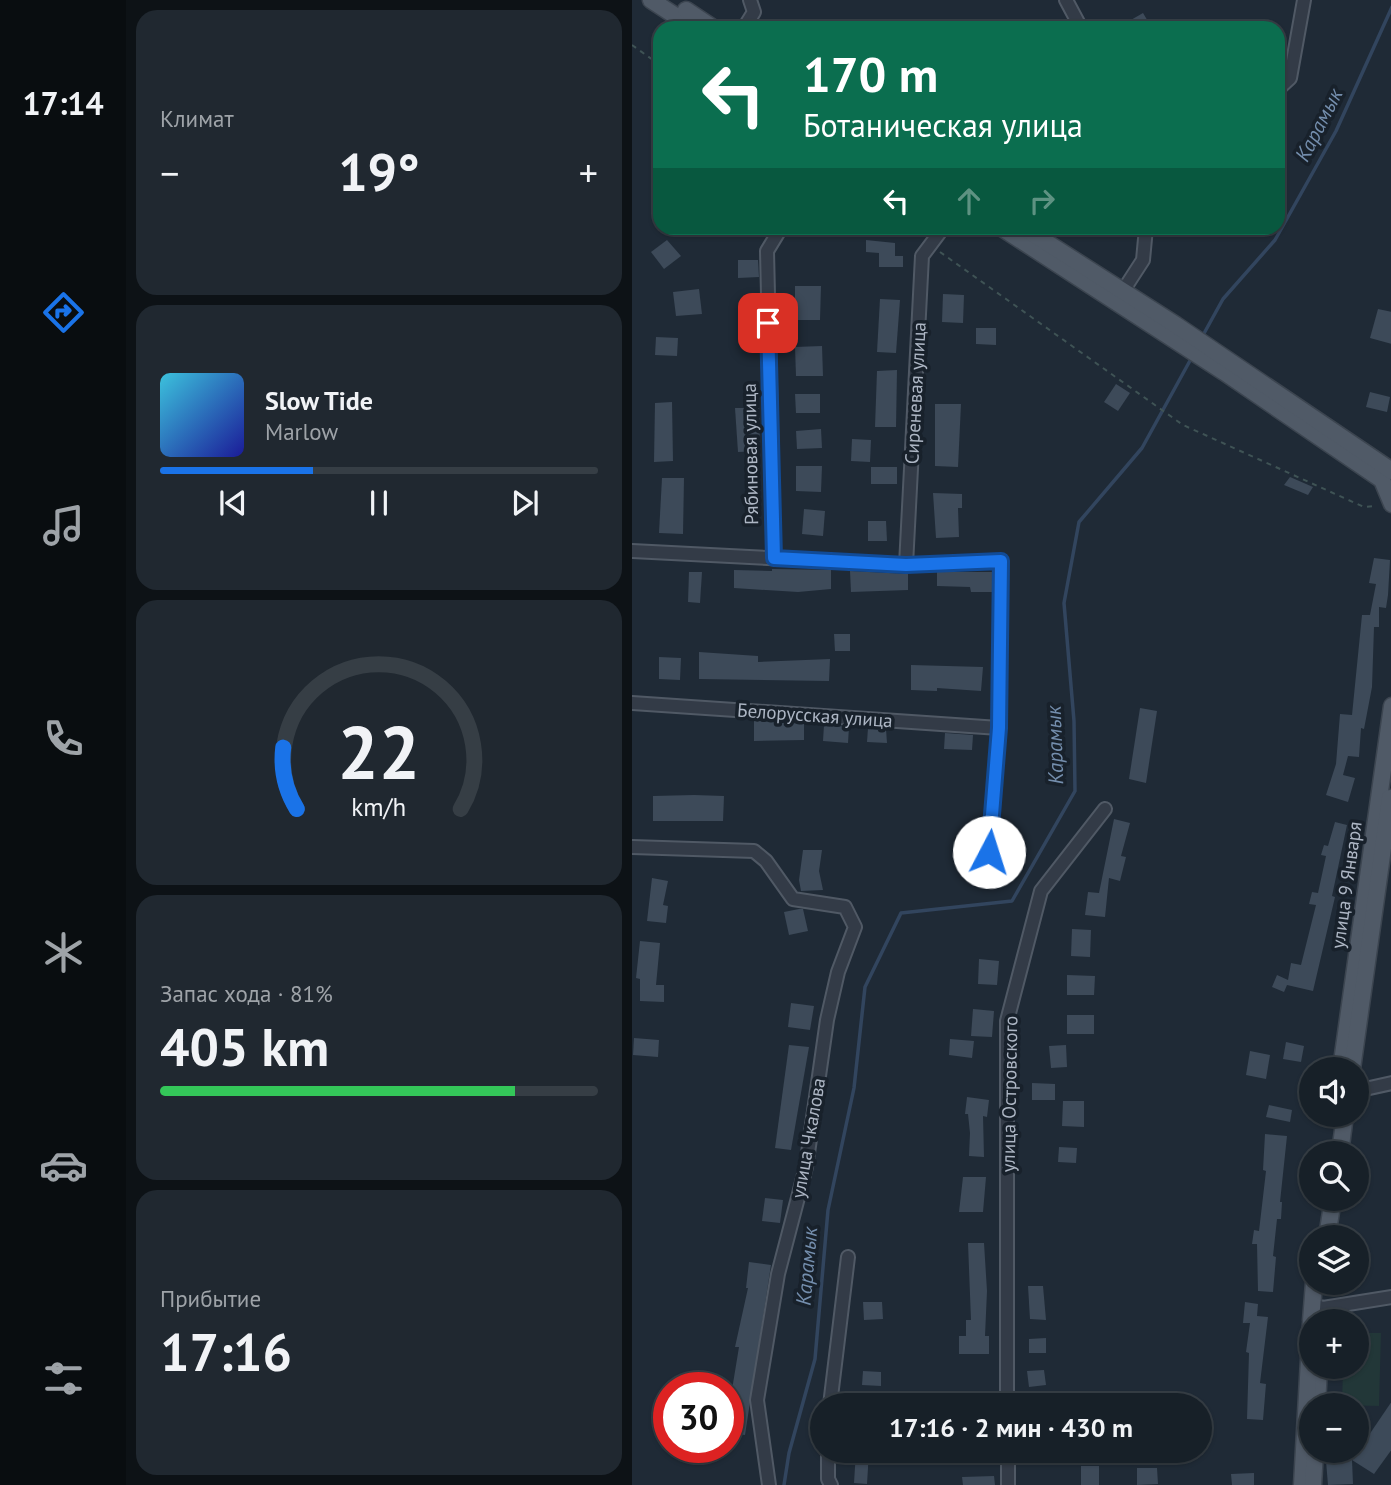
<!DOCTYPE html>
<html lang="ru">
<meta charset="utf-8">
<style>
:root{--surface:#172028;--page:#202830;--text:#f1f3f6;--muted:#9ea3a8;--line:#363e45;--accent:#1a73e8}
body{margin:0;font-family:"PT Sans",sans-serif;background:var(--page);color:var(--text);height:100vh;display:flex;flex-direction:column;font-size:26px;white-space:nowrap}
*{box-sizing:border-box;margin:0}
p{font-size:23px;color:var(--muted)}
.icon{flex:none;width:38px;height:38px;fill:none;stroke:currentColor;stroke-width:2;stroke-linecap:round;stroke-linejoin:round}
.map{position:relative;flex:1;overflow:hidden}
.sheet{display:flex;flex-direction:column;gap:10px;padding:10px;background:#0d1216;width:506px}
.sheet>*{flex:none}
.banner{position:absolute;left:21px;top:21px;width:632px;height:214px;border-radius:21px;box-shadow:0 2px 5px #0004,0 0 0 2px var(--line);background:#0b6e4f;color:#fff;overflow:hidden}
.controls{position:absolute;left:667px;top:1057px;display:grid;gap:14px}
.controls a{display:grid;place-items:center;width:70px;height:70px;border-radius:50%;background:var(--surface);box-shadow:0 2px 5px #0004,0 0 0 2px var(--line);font-size:35px}
.speed{position:absolute;left:21px;top:1372px;display:flex;gap:14px;font-size:35px;font-weight:700;text-align:center}
.speed>*{display:grid;place-content:center;width:91px;height:91px;border-radius:50%;background:var(--surface);box-shadow:0 2px 5px #0004,0 0 0 2px var(--line);line-height:1}
.speed .limit{border:10px solid #d22;background:#fff;color:#111}
.pin{position:absolute;display:grid;place-items:center;width:60px;height:60px;color:#fff;margin:-30px;border-radius:14px;box-shadow:0 4px 10px #0006}
.me{position:absolute;width:77px;margin:-38px;rotate:5deg;stroke-linejoin:round;filter:drop-shadow(0 0 5px #0008)}
.turn{display:flex;align-items:center;gap:24px;height:147px;padding:0 35px;font-size:32px}
.turn .icon{width:91px;height:91px;stroke-width:2.5}
.turn b{display:block;font-size:49px;line-height:60px}
.lanes{display:flex;align-items:center;height:66px;padding:0 35px;background:#0003;justify-content:center;gap:35px;direction:ltr}
.lanes .off{opacity:.35}
.big{font-size:52px;font-weight:700;line-height:1.1}
.sheet .tile{flex:1;display:flex;flex-direction:column;justify-content:center;gap:10px;min-width:0;padding:0 24px;border-radius:21px;background:var(--page)}
.sheet .dial{align-items:center;gap:0}
.dial svg{height:182px;overflow:visible;fill:none;stroke:var(--line);stroke-width:7;stroke-linecap:round;text-anchor:middle}
.dial text{fill:var(--text);stroke:none}
.song{display:flex;align-items:center;gap:21px}
.cover{width:84px;height:84px;border-radius:10px;background:linear-gradient(135deg,hsl(190 70% 55%),hsl(240 70% 35%))}
.played{height:7px;border-radius:4px;background:linear-gradient(90deg,var(--accent) 35%,var(--line) 35%)}
.keys{display:flex;justify-content:space-around;direction:ltr}
.heat{display:flex;justify-content:space-between;align-items:center;font-size:38px;direction:ltr}
.charge{height:10px;border-radius:5px;background:linear-gradient(90deg,#34c759 81%,var(--line) 0)}
.trip{position:absolute;left:178px;top:1393px;width:402px;height:70px;border-radius:35px;background:var(--surface);box-shadow:0 2px 5px #0004,0 0 0 2px var(--line);font-weight:700;line-height:70px;text-align:center}
main{display:flex;flex:1;min-height:0}
.tab-bar{display:flex;flex-direction:column;width:126px;justify-content:space-around;align-items:center;background:#090d10;color:var(--muted)}
.tab-bar .icon{width:49px;height:49px}
.tab-bar .active{color:var(--accent)}
.tab-bar b{font-size:32px;color:var(--text)}
.map>svg:first-child{display:block}
.green{fill:#223738}
.lines{fill:none;stroke-linecap:round;stroke-linejoin:round}
.stream{stroke:#32455e;stroke-width:3.5}
.building{fill:#3d4a59}
.minor-casing{stroke:#505965;stroke-width:16}
.major-casing{stroke:#3c4550;stroke-width:19}
.path{stroke:#3f5355;stroke-width:2;stroke-dasharray:5 5;stroke-linecap:butt}
.minor{stroke:#333b47;stroke-width:12}
.major{stroke:#505a67;stroke-width:16}
.route-casing{stroke:#114b97;stroke-width:18}
.route{stroke:#1a73e8;stroke-width:12}
.labels{text-anchor:middle;stroke-width:7;stroke-linejoin:round;paint-order:stroke}
.street-label{font-size:19px;fill:#adb6c4;stroke:#18212b}
.water-label{font-size:21px;font-style:italic;fill:#748ead;stroke:#18212b}
</style>
<main>
<nav class="tab-bar">
<b>17:14</b>
<svg class="icon active" aria-label="directions" viewBox="0 0 24 24"><path d="M12 3l9 9-9 9-9-9zM9 14v-3h6M13 9l2 2-2 2"/></svg>
<svg class="icon" aria-label="music" viewBox="0 0 24 24"><path d="M9 18V5l10-2v13"/><circle cx="6" cy="18" r="3"/><circle cx="16" cy="16" r="3"/></svg>
<svg class="icon" aria-label="phone" viewBox="0 0 24 24"><path d="M5 4h4l2 5-3 2q2 4 5 5l2-3 5 2v4C11 20 4 13 5 4z"/></svg>
<svg class="icon" aria-label="climate" viewBox="0 0 24 24"><path d="M12 3v18M4 7l16 10M4 17L20 7"/></svg>
<svg class="icon" aria-label="car" viewBox="0 0 24 24"><path d="M5 17H2v-5l4-1 3-4h7l3 4 3 1v5h-3M9 17h6M6 11h13"/><circle cx="7" cy="17" r="2"/><circle cx="17" cy="17" r="2"/></svg>
<svg class="icon" aria-label="filters" viewBox="0 0 24 24"><path d="M4 7h16M4 17h16"/><circle cx="9" cy="7" r="2"/><circle cx="15" cy="17" r="2"/></svg>
</nav>
<section class="sheet">
<div class="tile"><p>Климат</p>
<div class="heat"><a>−</a><b class="big">19°</b><a>+</a></div>
</div>
<div class="tile">
<div class="song"><i class="cover"></i><div><b>Slow Tide</b><p>Marlow</p></div></div>
<div class="played"></div>
<div class="keys"><svg class="icon" aria-label="previous" viewBox="0 0 24 24"><path d="M18 5L8 12l10 7zM5 5v14"/></svg><svg class="icon" aria-label="pause" viewBox="0 0 24 24"><path d="M8 5v14M16 5v14"/></svg><svg class="icon" aria-label="next" viewBox="0 0 24 24"><path d="M6 5l10 7-10 7zM19 5v14"/></svg></div>
</div>
<div class="tile dial"><svg viewBox="0 0 100 80">
<path d="M14 69A42 42 0 1 1 86 69"/>
<path d="M14 69A42 42 0 0 1 8 42" stroke="#1a73e8"/>
<text x="50" y="56" font-size="32" font-weight="700">22</text>
<text x="50" y="72" font-size="11">km/h</text>
</svg></div>
<div class="tile"><p>Запас хода · 81%</p><b class="big">405 km</b><div class="charge"></div></div>
<div class="tile"><p>Прибытие</p><b class="big">17:16</b></div>
</section>
<div class="map">
<svg width="760" height="1485" viewBox="0 0 760 1485">
<rect width="100%" height="100%" fill="#1f2a36"/>
<path class="green" d="M 725,1333 L 749,1333 L 747,1406 L 710,1405 L 711,1367 L 724,1367 Z"/>
<g class="lines">
<g class="stream">
<path d="M 570,337 L 591,299 L 643,240 L 704,131 L 760,7"/>
<path d="M 152,1485 L 157,1453 L 183,1359 L 196,1210 L 222,1088 L 233,987 L 269,913 L 380,901 L 443,791 L 442,721 L 432,603 L 447,522 L 510,448 L 560,357"/>
</g>
</g>
<g class="building">
<path d="M 511,13 L 520,28 L 485,28 Z"/>
<path d="M 35,240 L 49,256 L 32,269 L 19,252 Z"/>
<path d="M 234,240 L 263,243 L 263,256 L 271,256 L 271,267 L 247,267 L 247,253 L 234,252 Z"/>
<path d="M 106,260 L 126,260 L 127,277 L 106,278 Z"/>
<path d="M 163,286 L 189,286 L 188,320 L 163,320 Z"/>
<path d="M 67,289 L 70,314 L 44,316 L 41,292 Z"/>
<path d="M 311,294 L 332,295 L 331,323 L 310,322 Z"/>
<path d="M 248,299 L 268,300 L 264,353 L 245,352 Z"/>
<path d="M 124,302 L 125,321 L 109,321 L 108,303 Z"/>
<path d="M 746,309 L 760,312 L 760,344 L 738,338 Z"/>
<path d="M 344,328 L 364,328 L 364,345 L 344,344 Z"/>
<path d="M 24,337 L 46,338 L 45,356 L 23,355 Z"/>
<path d="M 190,346 L 191,376 L 164,376 L 163,347 Z"/>
<path d="M 265,370 L 264,427 L 243,427 L 245,371 Z"/>
<path d="M 484,384 L 498,393 L 486,411 L 472,402 Z"/>
<path d="M 738,392 L 758,397 L 755,412 L 734,407 Z"/>
<path d="M 163,394 L 188,394 L 188,413 L 164,413 Z"/>
<path d="M 40,402 L 41,461 L 22,462 L 23,403 Z"/>
<path d="M 303,404 L 329,404 L 326,467 L 303,466 Z"/>
<path d="M 103,408 L 127,408 L 128,451 L 106,452 Z"/>
<path d="M 189,429 L 190,448 L 165,449 L 164,431 Z"/>
<path d="M 220,439 L 239,440 L 238,462 L 219,461 Z"/>
<path d="M 164,466 L 190,466 L 189,492 L 164,491 Z"/>
<rect x="239" y="467" width="26" height="17"/>
<path d="M 658,477 L 681,487 L 676,495 L 652,485 Z"/>
<path d="M 30,478 L 52,478 L 51,534 L 27,533 Z"/>
<path d="M 301,493 L 330,494 L 330,508 L 326,508 L 327,537 L 304,538 Z"/>
<path d="M 172,509 L 193,511 L 191,536 L 170,534 Z"/>
<path d="M 236,521 L 254,521 L 255,541 L 236,541 Z"/>
<path d="M 742,558 L 758,560 L 756,595 L 754,608 L 747,607 L 747,627 L 742,627 L 740,687 L 732,729 L 729,728 L 727,757 L 716,756 L 711,775 L 723,778 L 716,802 L 694,795 L 704,764 L 708,714 L 720,715 L 730,615 L 738,615 L 744,584 L 737,583 Z"/>
<path d="M 140,569 L 199,570 L 199,589 L 166,592 L 102,588 L 102,570 L 140,571 Z"/>
<path d="M 218,571 L 276,574 L 276,590 L 219,592 Z"/>
<path d="M 57,572 L 70,572 L 68,603 L 56,602 Z"/>
<path d="M 305,572 L 360,572 L 360,592 L 339,592 L 338,587 L 305,586 Z"/>
<path d="M 202,634 L 218,634 L 218,651 L 203,651 Z"/>
<path d="M 67,652 L 126,656 L 126,662 L 198,659 L 197,681 L 67,679 Z"/>
<path d="M 27,657 L 49,658 L 48,680 L 27,679 Z"/>
<path d="M 279,665 L 351,667 L 349,691 L 305,688 L 305,691 L 279,690 Z"/>
<path d="M 508,708 L 525,711 L 514,783 L 497,779 Z"/>
<path d="M 122,720 L 172,724 L 172,740 L 122,741 Z"/>
<path d="M 192,725 L 217,727 L 216,743 L 191,741 Z"/>
<path d="M 236,728 L 254,729 L 255,743 L 235,742 Z"/>
<path d="M 313,733 L 341,735 L 340,750 L 312,749 Z"/>
<path d="M 62,795 L 92,796 L 91,821 L 21,821 L 21,796 Z"/>
<path d="M 482,819 L 498,823 L 489,856 L 494,857 L 488,881 L 477,878 L 473,917 L 453,915 L 456,892 L 467,893 Z"/>
<path d="M 703,822 L 715,825 L 700,896 L 703,897 L 681,991 L 655,985 L 652,992 L 640,987 L 645,975 L 656,980 L 659,963 L 669,965 L 684,905 L 677,904 L 680,892 L 686,893 L 694,856 L 689,855 L 692,845 L 696,846 Z"/>
<path d="M 171,850 L 190,850 L 187,871 L 191,890 L 169,891 L 167,880 Z"/>
<path d="M 20,878 L 36,881 L 31,905 L 36,906 L 34,923 L 15,921 Z"/>
<path d="M 167,909 L 171,909 L 176,931 L 157,935 L 152,912 Z"/>
<path d="M 440,929 L 459,930 L 458,957 L 439,956 Z"/>
<path d="M 8,941 L 28,943 L 24,985 L 32,985 L 32,1002 L 8,1001 L 8,979 L 4,978 Z"/>
<path d="M 347,959 L 367,961 L 365,985 L 346,984 Z"/>
<path d="M 435,975 L 463,976 L 462,995 L 435,995 Z"/>
<path d="M 159,1003 L 182,1006 L 178,1030 L 156,1027 Z"/>
<path d="M 341,1009 L 362,1011 L 360,1037 L 339,1036 Z"/>
<rect x="435" y="1015" width="27" height="19"/>
<path d="M 2,1038 L 27,1040 L 26,1057 L 1,1055 Z"/>
<path d="M 318,1039 L 342,1041 L 340,1058 L 317,1055 Z"/>
<path d="M 654,1042 L 672,1046 L 669,1062 L 651,1059 Z"/>
<path d="M 157,1045 L 177,1047 L 159,1150 L 143,1148 Z"/>
<path d="M 434,1045 L 435,1067 L 419,1068 L 417,1046 Z"/>
<path d="M 618,1051 L 638,1055 L 634,1079 L 614,1075 Z"/>
<path d="M 400,1083 L 423,1084 L 423,1100 L 400,1100 Z"/>
<path d="M 335,1097 L 357,1100 L 355,1117 L 351,1116 L 352,1157 L 337,1156 L 338,1133 L 336,1114 L 333,1114 Z"/>
<path d="M 431,1101 L 452,1101 L 452,1127 L 430,1126 Z"/>
<path d="M 637,1105 L 660,1110 L 658,1122 L 634,1117 Z"/>
<path d="M 633,1134 L 655,1136 L 648,1202 L 650,1202 L 649,1219 L 645,1219 L 641,1256 L 644,1257 L 641,1292 L 626,1291 L 625,1244 L 620,1244 L 622,1230 L 627,1231 L 634,1171 L 631,1170 Z"/>
<path d="M 427,1147 L 445,1148 L 444,1163 L 426,1162 Z"/>
<path d="M 331,1177 L 354,1177 L 351,1212 L 327,1212 Z"/>
<path d="M 133,1198 L 151,1200 L 148,1223 L 130,1221 Z"/>
<path d="M 336,1243 L 352,1243 L 355,1291 L 353,1336 L 357,1336 L 357,1354 L 327,1354 L 327,1336 L 334,1336 L 334,1320 L 339,1320 Z"/>
<path d="M 117,1262 L 139,1265 L 113,1435 L 96,1433 L 96,1414 L 107,1347 L 103,1347 L 116,1288 L 114,1288 Z"/>
<path d="M 396,1286 L 411,1286 L 414,1320 L 398,1319 Z"/>
<path d="M 231,1302 L 250,1302 L 251,1319 L 232,1320 Z"/>
<path d="M 613,1302 L 626,1304 L 625,1316 L 636,1317 L 628,1383 L 634,1384 L 631,1420 L 615,1419 L 617,1353 L 614,1352 L 618,1323 L 611,1323 Z"/>
<path d="M 414,1338 L 414,1353 L 397,1353 L 397,1339 Z"/>
<path d="M 412,1370 L 414,1385 L 397,1387 L 395,1371 Z"/>
<path d="M 231,1371 L 249,1372 L 249,1386 L 230,1385 Z"/>
<path d="M 760,1401 L 760,1449 L 742,1474 L 720,1460 Z"/>
<path d="M 224,1451 L 237,1451 L 235,1484 L 222,1483 Z"/>
<path d="M 705,1460 L 720,1460 L 721,1484 L 696,1485 L 694,1461 Z"/>
<rect x="449" y="1466" width="18" height="19"/>
<path d="M 505,1468 L 525,1468 L 526,1484 L 505,1485 Z"/>
<path d="M 622,1473 L 622,1485 L 600,1485 L 599,1474 Z"/>
<path d="M 362,1476 L 363,1485 L 331,1485 L 330,1477 Z"/>
</g>
<g class="lines">
<g class="minor-casing">
<g id="minor">
<path d="M 434,0 L 449,28"/>
<path d="M 112,28 L 122,12 L 118,0"/>
<path d="M 646,89 L 658,78 L 672,0"/>
<path d="M 487,297 L 511,260 L 514,228"/>
<path d="M 0,551 L 274,565 L 369,561 L 367,728 L 357,852"/>
<path d="M 142,558 L 135,251 L 149,228"/>
<path d="M 274,565 L 290,256 L 311,228"/>
<path d="M 0,703 L 367,728"/>
<path d="M 0,847 L 122,851 L 134,861 L 161,899 L 213,907 L 223,927 L 206,972 L 195,1020 L 174,1167 L 146,1274 L 125,1400 L 137,1485"/>
<path d="M 724,1091 L 760,1083"/>
<path d="M 680,1305 L 691,1308 L 760,1297"/>
<path d="M 198,1405 L 216,1257"/>
<path d="M 375,1405 L 375,1021 L 409,891 L 473,809"/>
<path d="M 196,1451 L 196,1479 L 199,1485"/>
<path d="M 376,1451 L 376,1485"/>
</g>
</g>
<g class="major-casing">
<g id="major">
<path d="M 19,0 L 62,28"/>
<path d="M 54,10 L 81,28"/>
<path d="M 370,228 L 592,372 L 750,480 L 760,504"/>
<path d="M 392,228 L 544,325 L 760,471"/>
<path d="M 709,1069 L 760,706"/>
<path d="M 720,1069 L 758,798"/>
<path d="M 708,1153 L 713,1115"/>
<path d="M 695,1237 L 701,1199"/>
<path d="M 679,1321 L 682,1283"/>
<path d="M 685,1405 L 687,1367"/>
<path d="M 670,1485 L 679,1324"/>
<path d="M 681,1485 L 683,1451"/>
</g>
</g>
<g class="path">
<path d="M 0,45 L 28,65"/>
<path d="M 269,228 L 286,238"/>
<path d="M 308,252 L 551,425 L 732,507 L 744,506"/>
</g>
<use href="#minor" class="minor"/>
<use href="#major" class="major"/>
</g>
<g class="lines">
<g class="route-casing">
<path id="route" d="M 136,323 L 142,558 L 274,565 L 369,561 L 367,728 L 357,852"/>
</g>
<use href="#route" class="route"/>
</g>
<g class="labels">
<g class="street-label">
<text transform="translate(283 393) rotate(-87)" y="7">Сиреневая улица</text>
<text transform="translate(118 454) rotate(-91)" y="7">Рябиновая улица</text>
<text transform="translate(183 715) rotate(4)" y="7">Белорусская улица</text>
<text transform="translate(714 885) rotate(-82)" y="7">улица 9 Января</text>
<text transform="translate(377 1094) rotate(-89)" y="7">улица Островского</text>
<text transform="translate(176 1138) rotate(-80)" y="7">улица Чкалова</text>
</g>
<g class="water-label">
<text transform="translate(687 125) rotate(-63)" y="7">Карамык</text>
<text transform="translate(423 745) rotate(-92)" y="7">Карамык</text>
<text transform="translate(175 1266) rotate(-85)" y="7">Карамык</text>
</g>
</g>
</svg>
<div class="controls">
<a><svg class="icon" aria-label="sound" viewBox="0 0 24 24"><path d="M4 9h4l5-4v14l-5-4H4zM17 9q2 3 0 6"/></svg></a>
<a><svg class="icon" aria-label="search" viewBox="0 0 24 24"><circle cx="10" cy="10" r="6"/><path d="M15 15l6 6"/></svg></a>
<a><svg class="icon" aria-label="layers" viewBox="0 0 24 24"><path d="M12 4l9 5-9 5-9-5zM3 14l9 5 9-5"/></svg></a>
<a>+</a>
<a>−</a>
</div>
<div class="speed"><div class="limit">30</div></div>
<div class="pin" style="left:136px;top:323px;background:#d93025"><svg class="icon" aria-label="arrive" viewBox="0 0 24 24"><path d="M6 21V4h12l-3 4 3 4H6"/></svg></div>
<svg class="me" style="left:357px;top:852px" viewBox="-20 -20 40 40"><circle r="19" fill="#fff"/><path d="M0-13L10 11 0 6-10 11z" fill="#1a73e8"/></svg>
<div class="trip">17:16 · 2 мин · 430 m</div>
<div class="banner">
<div class="turn"><svg class="icon" aria-label="left" viewBox="0 0 24 24"><path d="M17 20v-9H6M10 6l-5 5 5 5"/></svg><div><b>170 m</b>Ботаническая улица</div></div>
<div class="lanes"><svg class="icon" aria-label="left" viewBox="0 0 24 24"><path d="M17 20v-9H6M10 6l-5 5 5 5"/></svg><svg class="icon off" aria-label="ahead" viewBox="0 0 24 24"><path d="M12 20V5M6 11l6-6 6 6"/></svg><svg class="icon off" aria-label="right" viewBox="0 0 24 24"><path d="M7 20v-9h11M14 6l5 5-5 5"/></svg></div>
</div>
</div>
</main>
